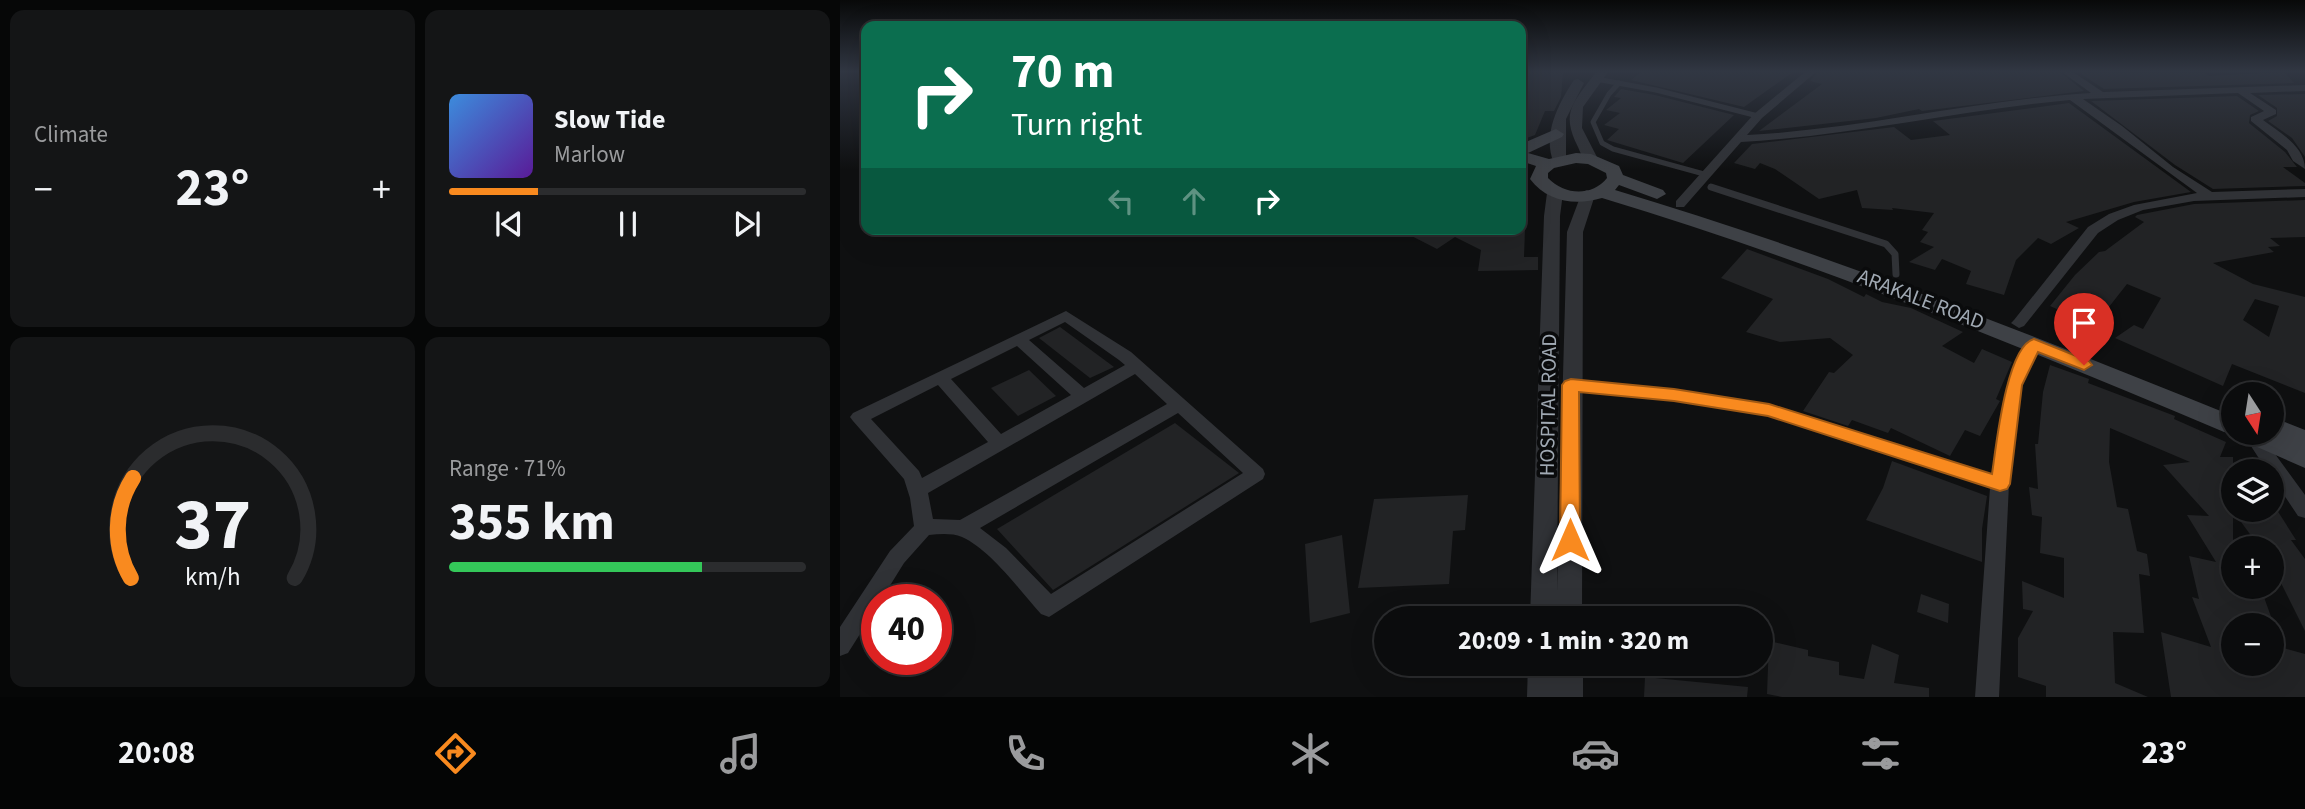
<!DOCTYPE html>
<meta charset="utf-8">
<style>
:root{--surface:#0b0c0d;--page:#141516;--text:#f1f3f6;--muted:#9a9b9d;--line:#2b2c2e;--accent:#f98a1f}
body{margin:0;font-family:"Source Sans 3",sans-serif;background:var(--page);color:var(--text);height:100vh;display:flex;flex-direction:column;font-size:26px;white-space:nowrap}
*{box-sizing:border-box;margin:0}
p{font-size:23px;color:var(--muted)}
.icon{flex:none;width:38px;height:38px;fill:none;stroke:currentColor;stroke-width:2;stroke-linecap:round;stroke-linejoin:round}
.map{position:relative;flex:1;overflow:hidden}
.details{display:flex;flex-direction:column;gap:10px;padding:10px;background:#060707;width:840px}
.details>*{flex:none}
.guide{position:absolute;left:21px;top:21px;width:665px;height:214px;border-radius:14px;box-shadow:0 7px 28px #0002,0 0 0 2px var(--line);background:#0b6e4f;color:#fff;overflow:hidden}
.needle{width:46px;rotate:168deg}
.controls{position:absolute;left:1381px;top:382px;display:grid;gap:14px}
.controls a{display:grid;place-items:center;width:63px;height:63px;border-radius:50%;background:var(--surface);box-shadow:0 7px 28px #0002,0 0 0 2px var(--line);font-size:35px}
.speed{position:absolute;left:21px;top:584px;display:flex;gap:14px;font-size:35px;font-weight:700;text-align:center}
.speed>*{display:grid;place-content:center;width:91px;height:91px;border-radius:50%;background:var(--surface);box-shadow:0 7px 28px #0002,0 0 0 2px var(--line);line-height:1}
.speed .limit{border:10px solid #d22;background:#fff;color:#111}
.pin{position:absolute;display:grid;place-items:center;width:60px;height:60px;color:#fff;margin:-72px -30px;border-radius:50% 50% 50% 0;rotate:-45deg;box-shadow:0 0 7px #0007}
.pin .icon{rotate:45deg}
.me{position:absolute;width:77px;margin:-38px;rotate:0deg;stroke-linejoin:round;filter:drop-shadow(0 0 5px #0008)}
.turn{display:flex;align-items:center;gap:24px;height:147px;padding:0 35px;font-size:32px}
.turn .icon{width:91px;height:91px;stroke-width:2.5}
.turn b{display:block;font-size:49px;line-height:60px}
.lanes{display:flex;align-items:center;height:66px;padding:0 35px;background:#0003;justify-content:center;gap:35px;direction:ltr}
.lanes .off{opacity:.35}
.big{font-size:52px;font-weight:700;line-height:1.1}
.details .tile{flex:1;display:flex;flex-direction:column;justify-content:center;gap:10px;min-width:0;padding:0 24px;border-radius:14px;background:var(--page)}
.details .dial{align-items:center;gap:0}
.dial svg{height:182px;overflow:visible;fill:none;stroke:var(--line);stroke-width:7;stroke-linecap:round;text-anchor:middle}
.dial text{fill:var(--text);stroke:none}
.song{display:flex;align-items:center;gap:21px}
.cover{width:84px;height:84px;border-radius:10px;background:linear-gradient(135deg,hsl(210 70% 55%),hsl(270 70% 35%))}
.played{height:7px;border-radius:4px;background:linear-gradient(90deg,var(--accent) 25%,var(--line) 25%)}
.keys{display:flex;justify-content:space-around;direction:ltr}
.heat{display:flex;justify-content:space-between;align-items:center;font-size:38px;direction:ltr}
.charge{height:10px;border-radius:5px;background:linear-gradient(90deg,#34c759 71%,var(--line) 0)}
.details .tiles{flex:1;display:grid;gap:10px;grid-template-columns:repeat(2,1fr)}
.trip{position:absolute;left:534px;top:606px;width:399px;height:70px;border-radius:35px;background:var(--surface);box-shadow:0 7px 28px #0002,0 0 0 2px var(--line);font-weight:700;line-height:70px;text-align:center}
.tab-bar{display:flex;height:112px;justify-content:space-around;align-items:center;background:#040505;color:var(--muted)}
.tab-bar .icon{width:49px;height:49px}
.tab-bar .on{color:var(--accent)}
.tab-bar b{font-size:32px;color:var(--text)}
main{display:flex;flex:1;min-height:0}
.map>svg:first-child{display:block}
.building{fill:#222325;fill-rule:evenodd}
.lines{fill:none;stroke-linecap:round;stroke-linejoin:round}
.service-far1{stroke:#303236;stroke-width:5}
.service{stroke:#303236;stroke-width:7}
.minor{fill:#303236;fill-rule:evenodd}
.tertiary{fill:#303236;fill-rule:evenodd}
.secondary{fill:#3e4146;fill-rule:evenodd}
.route{fill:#f98a1f;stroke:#a25a14;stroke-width:2}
.labels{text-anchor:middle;stroke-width:7;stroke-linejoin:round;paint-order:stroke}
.street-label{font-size:21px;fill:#a0a9b3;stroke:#0a0b0c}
</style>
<main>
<section class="details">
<div class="tiles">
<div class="tile"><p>Climate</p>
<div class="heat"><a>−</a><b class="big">23°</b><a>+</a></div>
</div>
<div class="tile">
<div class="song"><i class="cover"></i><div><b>Slow Tide</b><p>Marlow</p></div></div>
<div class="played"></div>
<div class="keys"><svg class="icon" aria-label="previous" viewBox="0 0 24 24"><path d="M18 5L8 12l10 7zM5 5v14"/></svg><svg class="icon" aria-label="pause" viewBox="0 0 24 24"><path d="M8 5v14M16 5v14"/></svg><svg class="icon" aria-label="next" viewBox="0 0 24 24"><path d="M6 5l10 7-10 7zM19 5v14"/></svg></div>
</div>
<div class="tile dial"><svg viewBox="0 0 100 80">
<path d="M14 69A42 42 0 1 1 86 69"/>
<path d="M14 69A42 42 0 0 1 15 25" stroke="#f98a1f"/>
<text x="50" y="56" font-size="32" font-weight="700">37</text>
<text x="50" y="72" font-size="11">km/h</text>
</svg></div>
<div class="tile"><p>Range · 71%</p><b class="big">355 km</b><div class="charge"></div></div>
</div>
</section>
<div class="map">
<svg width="1465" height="697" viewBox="0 0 1465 697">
<rect width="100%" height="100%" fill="#0f1011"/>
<g class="building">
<path d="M 688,72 L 723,72 L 721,97 L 714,111 L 705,111 L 695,135 L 681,140 L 681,75 L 686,76 Z"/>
<path d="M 801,72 L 953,72 L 904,107 L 791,80 Z"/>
<path d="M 978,72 L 1220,72 L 1244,91 L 1082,111 L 1079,109 L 1036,118 L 919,131 L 982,84 L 970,81 Z"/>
<path d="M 1238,72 L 1365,73 L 1369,76 L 1444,72 L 1454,83 L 1264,89 Z"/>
<path d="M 781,89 L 815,95 L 894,115 L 843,163 L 767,140 L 779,129 L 764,125 L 780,113 L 766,110 L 781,98 L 774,97 Z"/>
<path d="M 1465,94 L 1465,157 L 1452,138 L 1428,121 L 1437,116 L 1437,108 L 1418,95 Z"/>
<path d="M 1397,96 L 1419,111 L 1410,115 L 1409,123 L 1445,152 L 1457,167 L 1443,167 L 1465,183 L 1465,186 L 1373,189 L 1335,165 L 1251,101 Z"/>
<path d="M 1229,103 L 1351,192 L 1294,202 L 1226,222 L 1239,228 L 1211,244 L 1198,238 L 1176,260 L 1164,295 L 1126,284 L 1131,271 L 1102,259 L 1095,270 L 1069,262 L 1094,247 L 1080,242 L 1088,232 L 1082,230 L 1094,213 L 1052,208 L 1053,210 L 1022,208 L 1017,190 L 979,199 L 935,169 L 920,163 L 915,169 L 894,163 L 912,144 L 1054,127 L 1071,140 L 1110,135 L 1093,121 Z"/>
<path d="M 1465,200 L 1465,237 L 1430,238 L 1440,246 L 1428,247 L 1434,252 L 1373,263 L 1413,284 L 1465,297 L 1465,393 L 1392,364 L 1383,386 L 1275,338 L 1294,325 L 1303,329 L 1321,298 L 1287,284 L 1254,326 L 1210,306 L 1235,275 L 1259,252 L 1265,251 L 1304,222 L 1295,217 L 1297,215 L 1354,204 ZM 1415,299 L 1439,306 L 1429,337 L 1403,320 Z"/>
<path d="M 558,229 L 685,229 L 684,257 L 698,257 L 698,270 L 638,271 L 641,250 L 615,237 L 597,249 Z"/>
<path d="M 907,249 L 988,279 L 1024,297 L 1026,294 L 1042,302 L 1071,308 L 1123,332 L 1102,346 L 1134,363 L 1142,349 L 1172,362 L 1156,399 L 1160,401 L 1140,436 L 1125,430 L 1110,456 L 1051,428 L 1048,433 L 1012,420 L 1008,426 L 963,411 L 989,372 L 994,373 L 1013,355 L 990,338 L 940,342 L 906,332 L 933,299 L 881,278 Z"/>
<path d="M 220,327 L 274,367 L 250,378 L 199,338 Z"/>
<path d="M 1210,365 L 1249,379 L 1248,383 L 1335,416 L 1334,419 L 1386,442 L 1380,457 L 1393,457 L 1393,509 L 1437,510 L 1456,540 L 1451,540 L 1465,559 L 1465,631 L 1432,565 L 1432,548 L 1425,548 L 1419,539 L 1415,541 L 1393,511 L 1393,586 L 1420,586 L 1434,625 L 1393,625 L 1393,663 L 1432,663 L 1432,645 L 1465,654 L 1465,697 L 1331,697 L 1321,632 L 1371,647 L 1352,597 L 1359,599 L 1349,556 L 1376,562 L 1347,515 L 1369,516 L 1323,465 L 1350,462 L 1270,428 L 1269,462 L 1277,507 L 1288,509 L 1297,551 L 1307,554 L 1310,576 L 1299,574 L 1304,633 L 1273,632 L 1275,683 L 1308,697 L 1206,697 L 1206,686 L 1178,677 L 1178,638 L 1193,611 L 1183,609 L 1182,581 L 1224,598 L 1224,558 L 1200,553 L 1202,517 L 1192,515 L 1189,487 L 1198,489 L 1195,444 L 1198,444 L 1203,392 Z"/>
<path d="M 189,370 L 216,396 L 178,416 L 151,388 Z"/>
<path d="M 335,423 L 399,473 L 213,590 L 157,529 Z"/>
<path d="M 1052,461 L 1147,496 L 1142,529 L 1142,562 L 1026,520 L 1043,488 Z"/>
<path d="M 628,495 L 625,530 L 613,531 L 609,584 L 518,588 L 534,499 Z"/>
<path d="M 502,535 L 510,613 L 470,623 L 465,544 Z"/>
<path d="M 1081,594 L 1109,604 L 1108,623 L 1077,612 Z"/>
<path d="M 929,641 L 968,650 L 968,656 L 999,662 L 999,675 L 1024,679 L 1032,644 L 1059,655 L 1054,683 L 1089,688 L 1089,697 L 942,697 L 927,694 Z"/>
<path d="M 805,677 L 908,687 L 907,697 L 804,697 Z"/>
</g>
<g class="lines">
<g class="service-far1">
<path d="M 756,79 L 816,90 L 918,116"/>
<path d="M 779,83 L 769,94 L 753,122 L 762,143 L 773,149 L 864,174"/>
</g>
<path class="service" d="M 871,187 L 1046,244 L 1055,254 L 1056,274"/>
<g class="minor">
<path d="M 965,72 L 976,72 L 922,118 L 907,135 C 1023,129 1136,100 1251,93 L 1222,72 L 1233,72 L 1263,92 L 1465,85 L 1465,91 L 1410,93 L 1436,110 L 1436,114 L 1423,120 C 1439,132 1465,146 1465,169 L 1453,161 L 1447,150 L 1411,121 L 1411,117 L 1424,111 L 1398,93 L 1243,99 L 1282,126 L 1333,167 L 1372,192 L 1465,189 L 1465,197 L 1354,201 L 1303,210 L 1278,220 L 1258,233 L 1184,326 L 1179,328 L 1171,323 L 1174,320 L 1248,227 L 1269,214 L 1294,205 L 1357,193 L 1230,100 C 1120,110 1012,136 901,142 L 844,207 L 836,207 L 836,201 L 914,114 Z"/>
<path d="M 226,311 L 291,352 L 423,469 L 425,474 L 423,479 L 209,617 L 201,614 C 180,591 151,550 122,537 C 112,533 100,534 89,535 L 64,563 L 41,600 L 37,600 L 37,607 L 8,653 L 0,656 L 0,627 L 50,551 L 74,526 L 70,498 L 64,479 L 13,421 L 10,417 L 13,413 ZM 225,322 L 279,360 L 285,365 L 244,388 L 189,340 ZM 177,346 L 231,395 L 161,434 L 111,379 ZM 295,374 L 327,404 L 120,520 L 93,519 L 88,493 ZM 98,385 L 148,442 L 82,478 L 79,471 L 31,419 ZM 338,413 L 403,473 L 211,594 L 166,548 L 140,528 Z"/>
<path d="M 1194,339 L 1202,344 L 1182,385 L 1169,484 L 1159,697 L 1135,697 L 1150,488 L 928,416 L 834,401 L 731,391 L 723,385 L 731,379 L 834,389 L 929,404 L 1152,474 C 1156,448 1166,346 1194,339 Z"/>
<path d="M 1402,432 L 1419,432 L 1465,495 L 1465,518 L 1458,516 L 1432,477 L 1432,471 L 1427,471 Z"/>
</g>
<g class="tertiary">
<path d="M 756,72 L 768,72 L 743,107 L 742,128 L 758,159 L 751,163 C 743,161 741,154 738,147 C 720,111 734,102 756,72 Z"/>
<path d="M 738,79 L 744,83 L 726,119 L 726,160 L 724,163 L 714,163 C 702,135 718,104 734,80 Z"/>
<path d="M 715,188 L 723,193 L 720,216 L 717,591 L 727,232 L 742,192 L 747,190 L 755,195 L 743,232 L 742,618 L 690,618 L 704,216 L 707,193 Z"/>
<path d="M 688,663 L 743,663 L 743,697 L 687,697 Z"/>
</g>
<path class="secondary" d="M 716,129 L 724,134 L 722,137 L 688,153 L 709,159 L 736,153 L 751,154 L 779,166 L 783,175 L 823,190 L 826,194 L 817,199 L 779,185 L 775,190 C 986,253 1190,334 1393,416 L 1393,432 L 1432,432 L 1432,417 L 1465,430 L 1465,468 L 1399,439 L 1396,434 L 1384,432 C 1179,346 975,262 762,198 C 736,206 707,202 690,179 L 696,166 L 681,161 L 681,144 ZM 736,163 L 748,164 L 766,173 L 767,178 C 752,197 724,195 708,178 L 708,173 L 714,168 Z"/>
</g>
<linearGradient id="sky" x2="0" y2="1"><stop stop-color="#080909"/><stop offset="0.42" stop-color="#313743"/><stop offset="1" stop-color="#313743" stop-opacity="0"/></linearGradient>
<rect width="1465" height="170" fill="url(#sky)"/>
<path class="route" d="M 1194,339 L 1249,361 L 1252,365 L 1244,370 L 1198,352 L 1182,385 L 1170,484 L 1167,489 L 1160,491 L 928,416 L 834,401 L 739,392 L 740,540 L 737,546 L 730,549 L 723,546 L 720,540 L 722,385 L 725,381 L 731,379 L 834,389 L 929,404 L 1152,474 C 1156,448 1166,346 1194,339 Z"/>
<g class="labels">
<g class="street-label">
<text transform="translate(1081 299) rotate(21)" y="7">ARAKALE ROAD</text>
<text transform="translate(708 405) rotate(-89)" y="7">HOSPITAL ROAD</text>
</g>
</g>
</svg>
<div class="controls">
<a><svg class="needle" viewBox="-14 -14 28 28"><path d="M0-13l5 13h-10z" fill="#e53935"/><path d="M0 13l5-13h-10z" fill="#9a9b9d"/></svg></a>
<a><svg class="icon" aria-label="layers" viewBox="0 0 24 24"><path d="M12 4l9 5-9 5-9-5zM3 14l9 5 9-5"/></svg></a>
<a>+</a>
<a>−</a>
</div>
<div class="speed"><div class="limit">40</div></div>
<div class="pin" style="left:1244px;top:365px;background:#d93025"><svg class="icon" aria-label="arrive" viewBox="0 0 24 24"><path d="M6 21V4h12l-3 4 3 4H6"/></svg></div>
<svg class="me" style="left:730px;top:540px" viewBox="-20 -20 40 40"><path d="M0-17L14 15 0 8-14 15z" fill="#f98a1f" stroke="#fff" stroke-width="4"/></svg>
<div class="trip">20:09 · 1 min · 320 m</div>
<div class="guide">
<div class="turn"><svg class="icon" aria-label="right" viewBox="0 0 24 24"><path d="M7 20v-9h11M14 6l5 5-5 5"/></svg><div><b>70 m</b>Turn right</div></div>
<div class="lanes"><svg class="icon off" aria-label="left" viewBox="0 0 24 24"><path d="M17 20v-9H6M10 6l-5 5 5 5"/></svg><svg class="icon off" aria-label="ahead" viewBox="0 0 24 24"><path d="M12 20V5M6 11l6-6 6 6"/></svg><svg class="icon" aria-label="right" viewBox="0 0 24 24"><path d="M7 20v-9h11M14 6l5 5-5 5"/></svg></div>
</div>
</div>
</main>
<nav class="tab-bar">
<b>20:08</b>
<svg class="icon on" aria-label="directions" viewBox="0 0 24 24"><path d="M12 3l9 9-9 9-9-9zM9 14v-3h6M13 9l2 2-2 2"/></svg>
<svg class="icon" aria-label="music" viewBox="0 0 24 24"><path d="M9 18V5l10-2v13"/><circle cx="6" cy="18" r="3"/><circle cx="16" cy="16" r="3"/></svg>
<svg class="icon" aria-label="phone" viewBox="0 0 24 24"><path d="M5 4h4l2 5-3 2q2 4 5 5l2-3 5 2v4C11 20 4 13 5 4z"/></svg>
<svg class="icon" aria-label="climate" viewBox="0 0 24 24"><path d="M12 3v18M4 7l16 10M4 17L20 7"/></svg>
<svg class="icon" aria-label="car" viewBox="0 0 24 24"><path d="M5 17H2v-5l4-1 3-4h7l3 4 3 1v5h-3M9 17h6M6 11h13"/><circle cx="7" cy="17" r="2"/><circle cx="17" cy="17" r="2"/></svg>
<svg class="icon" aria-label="filters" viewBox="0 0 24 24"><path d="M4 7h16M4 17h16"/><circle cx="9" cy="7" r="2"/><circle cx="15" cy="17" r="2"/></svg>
<b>23°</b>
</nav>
